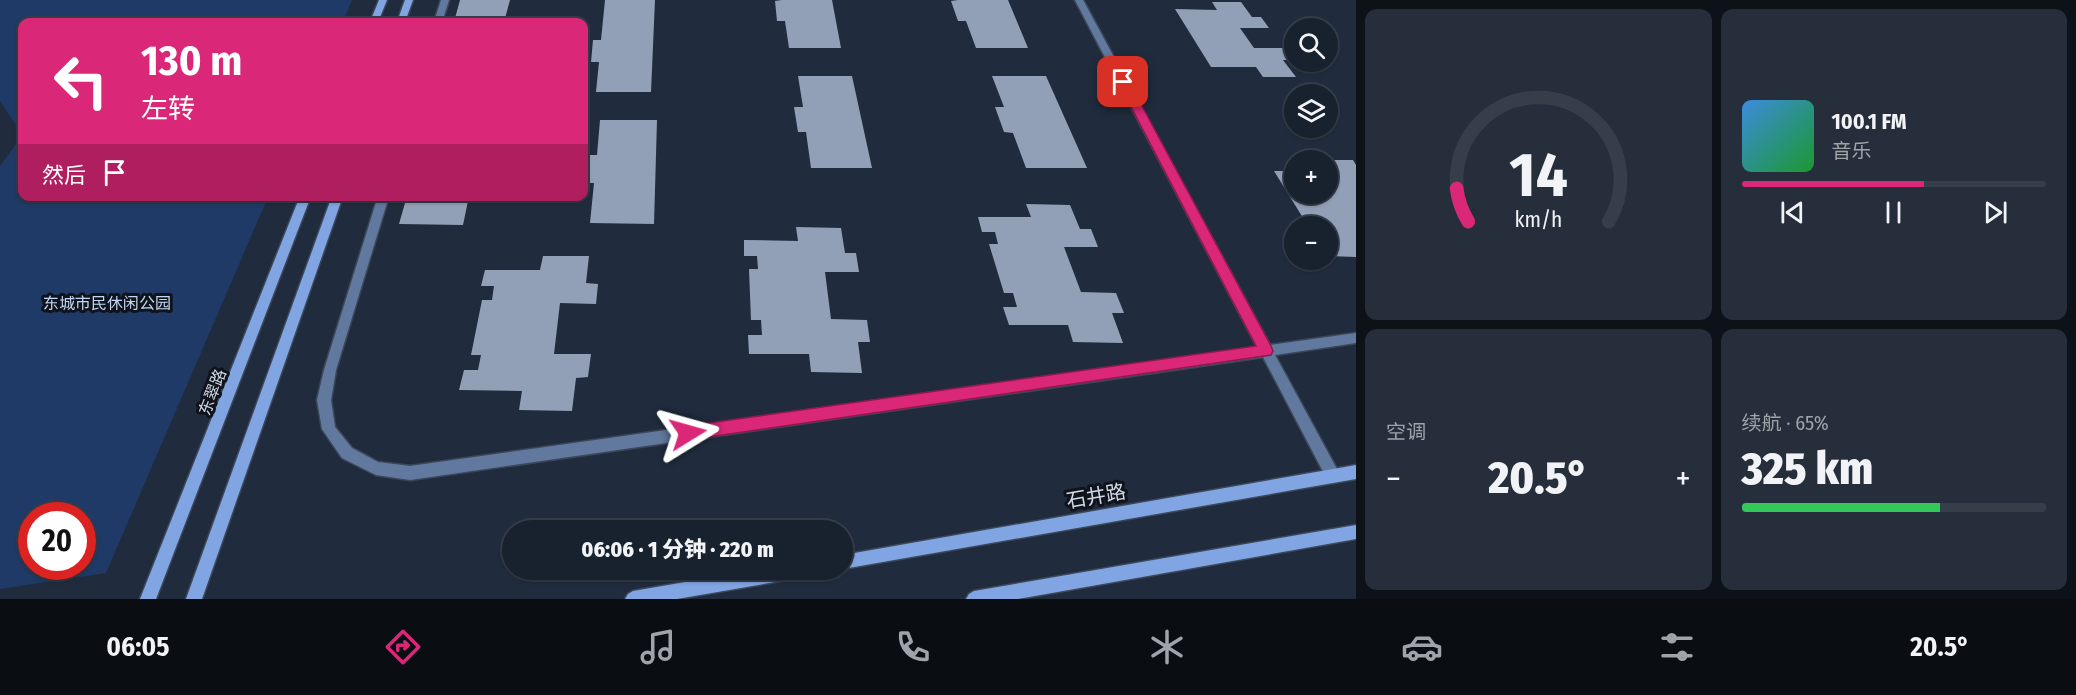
<!DOCTYPE html>
<html lang="zh">
<meta charset="utf-8">
<style>
:root{--surface:#18212e;--page:#252e3a;--text:#f1f3f6;--muted:#9fa3aa;--line:#363e4a;--accent:#db2777}
body{margin:0;font-family:"Fira Sans Condensed","Noto Sans SC",sans-serif;background:var(--page);color:var(--text);height:100vh;display:flex;flex-direction:column;font-size:22px;white-space:nowrap}
*{box-sizing:border-box;margin:0}
p{font-size:20px;color:var(--muted)}
.icon{flex:none;width:33px;height:33px;fill:none;stroke:currentColor;stroke-width:2;stroke-linecap:round;stroke-linejoin:round}
.map{position:relative;flex:1;overflow:hidden}
.details{display:flex;flex-direction:column;gap:9px;padding:9px;background:#0d1219;width:720px}
.details>*{flex:none}
.banner{position:absolute;left:18px;top:18px;width:570px;height:183px;border-radius:12px;box-shadow:0 2px 4px #0004,0 0 0 2px var(--line);background:#db2777;color:#fff;overflow:hidden}
.buttons{position:absolute;left:1284px;top:18px;display:grid;gap:12px}
.buttons a{display:grid;place-items:center;width:54px;height:54px;border-radius:50%;background:var(--surface);box-shadow:0 2px 4px #0004,0 0 0 2px var(--line);font-size:30px}
.speed{position:absolute;left:18px;top:502px;display:flex;gap:12px;font-size:30px;font-weight:700;text-align:center}
.speed>*{display:grid;place-content:center;width:78px;height:78px;border-radius:50%;background:var(--surface);box-shadow:0 2px 4px #0004,0 0 0 2px var(--line);line-height:1}
.speed .limit{border:9px solid #d22;background:#fff;color:#111}
.pin{position:absolute;display:grid;place-items:center;width:51px;height:51px;color:#fff;margin:-26px;border-radius:12px;box-shadow:0 3px 9px #0006}
.me{position:absolute;width:66px;margin:-33px;rotate:82deg;stroke-linejoin:round;filter:drop-shadow(0 0 4px #0008)}
.turn{display:flex;align-items:center;gap:21px;height:126px;padding:0 24px;font-size:27px}
.turn .icon{width:78px;height:78px;stroke-width:2.5}
.turn b{display:block;font-size:42px;line-height:51px}
.then{display:flex;align-items:center;height:57px;padding:0 24px;background:#0003;gap:12px;font-size:22px}
.big{font-size:45px;font-weight:800;line-height:1.1}
.details .card{flex:1;display:flex;flex-direction:column;justify-content:center;gap:9px;min-width:0;padding:0 21px;border-radius:12px;background:var(--page)}
.details .dial{align-items:center;gap:0}
.dial svg{height:156px;overflow:visible;fill:none;stroke:var(--line);stroke-width:7;stroke-linecap:round;text-anchor:middle}
.dial text{fill:var(--text);stroke:none}
.song{display:flex;align-items:center;gap:18px}
.cover{width:72px;height:72px;border-radius:9px;background:linear-gradient(135deg,hsl(210 70% 55%),hsl(130 70% 35%))}
.played{height:6px;border-radius:3px;background:linear-gradient(90deg,var(--accent) 60%,var(--line) 60%)}
.keys{display:flex;justify-content:space-around;direction:ltr}
.heat{display:flex;justify-content:space-between;align-items:center;font-size:33px;direction:ltr}
.charge{height:9px;border-radius:4px;background:linear-gradient(90deg,#34c759 65%,var(--line) 0)}
.details .tiles{flex:1;display:grid;gap:9px;grid-template-columns:repeat(2,1fr)}
.trip{position:absolute;left:502px;top:520px;width:351px;height:60px;border-radius:30px;background:var(--surface);box-shadow:0 2px 4px #0004,0 0 0 2px var(--line);font-weight:800;line-height:60px;text-align:center}
.dock{display:flex;height:96px;justify-content:space-around;align-items:center;background:#0a0d12;color:var(--muted)}
.dock .icon{width:42px;height:42px}
.dock .selected{color:var(--accent)}
.dock b{font-size:27px;color:var(--text)}
main{display:flex;flex:1;min-height:0}
.map>svg:first-child{display:block}
.green{fill:#1f3a66;fill-rule:evenodd}
.building{fill:#92a0b7}
.lines{fill:none;stroke-linecap:round;stroke-linejoin:round}
.lane-casing{stroke:#3c4859;stroke-width:3}
.secondary-casing{stroke:#3c4859;stroke-width:3}
.lane{fill:#62799f;fill-rule:evenodd}
.secondary{fill:#80a5e2;fill-rule:evenodd}
.route{fill:#db2777;stroke:#8e194d;stroke-width:1.5}
.labels{text-anchor:middle;stroke-width:6;stroke-linejoin:round;paint-order:stroke}
.park-label{font-size:16px;fill:#c3d5f3;stroke:#0f141c}
.street-label{font-size:16px;fill:#d2d9e5;stroke:#0f141c}
.near-street-label{font-size:20px;fill:#d2d9e5;stroke:#0f141c}
</style>
<main>
<div class="map">
<svg width="1356" height="599" viewBox="0 0 1356 599">
<rect width="100%" height="100%" fill="#202c3e"/>
<g class="green">
<path d="M 0,0 L 352,0 L 343,22 L 22,22 L 22,134 L 0,101 Z"/>
<path d="M 22,136 L 22,196 L 268,197 L 106,573 L 0,589 L 0,166 ZM 32,516 L 82,516 L 82,567 L 32,567 Z"/>
</g>
<g class="building">
<path d="M 460,0 L 510,0 L 504,22 L 454,22 Z"/>
<path d="M 605,0 L 655,0 L 651,92 L 596,92 L 599,62 L 591,62 L 593,40 L 601,40 Z"/>
<path d="M 782,0 L 832,0 L 841,48 L 789,48 L 785,21 L 777,21 L 775,1 Z"/>
<path d="M 958,0 L 1008,0 L 1028,48 L 976,48 L 966,21 L 958,21 L 951,1 Z"/>
<path d="M 1212,2 L 1241,2 L 1252,17 L 1261,17 L 1269,28 L 1240,28 L 1254,48 L 1284,48 L 1292,60 L 1283,60 L 1296,77 L 1263,77 L 1256,67 L 1211,67 L 1175,9 L 1217,10 Z"/>
<path d="M 798,76 L 852,76 L 872,168 L 811,168 L 806,132 L 798,132 L 794,107 L 803,107 Z"/>
<path d="M 992,76 L 1046,76 L 1087,168 L 1026,168 L 1013,133 L 1004,132 L 995,107 L 1004,107 Z"/>
<path d="M 600,120 L 657,120 L 654,224 L 590,223 L 594,183 L 585,183 L 588,155 L 597,155 Z"/>
<path d="M 1328,160 L 1353,160 L 1356,165 L 1356,257 L 1328,256 L 1328,226 L 1308,226 L 1274,171 L 1294,171 L 1294,194 L 1328,194 Z"/>
<path d="M 407,196 L 469,196 L 463,225 L 399,224 Z"/>
<path d="M 1026,204 L 1070,205 L 1080,229 L 1091,229 L 1098,247 L 1064,247 L 1081,292 L 1116,293 L 1124,313 L 1112,313 L 1123,343 L 1073,342 L 1068,325 L 1009,325 L 1003,307 L 1017,307 L 1013,293 L 1004,293 L 989,244 L 998,244 L 995,232 L 982,232 L 978,217 L 1031,217 Z"/>
<path d="M 796,227 L 841,228 L 845,253 L 856,253 L 859,272 L 825,272 L 831,319 L 867,320 L 870,342 L 858,342 L 862,373 L 811,372 L 809,354 L 749,354 L 748,335 L 762,335 L 761,320 L 751,320 L 749,269 L 758,269 L 757,256 L 744,256 L 744,240 L 798,241 Z"/>
<path d="M 543,256 L 589,256 L 586,283 L 598,284 L 596,304 L 560,303 L 554,354 L 591,354 L 588,377 L 576,378 L 572,411 L 519,410 L 522,391 L 459,390 L 464,370 L 478,370 L 481,355 L 471,355 L 482,300 L 492,300 L 494,286 L 481,286 L 485,270 L 540,270 Z"/>
</g>
<g class="lines">
<g class="lane-casing">
<g id="lane">
<path d="M 441,0 L 449,0 L 442,22 L 434,22 Z"/>
<path d="M 1075,0 L 1083,0 L 1270,345 L 1356,333 L 1356,343 L 1275,355 L 1338,471 L 1340,476 L 1338,481 L 1333,483 L 1328,481 L 1263,357 L 410,480 L 376,475 L 342,458 L 322,429 L 317,400 L 324,370 L 378,196 L 389,196 L 336,370 L 331,400 L 335,427 L 352,448 L 378,462 L 410,466 L 1257,347 Z"/>
</g>
</g>
<g class="secondary-casing">
<g id="secondary">
<path d="M 379,0 L 387,0 L 378,22 L 370,22 Z"/>
<path d="M 405,0 L 413,0 L 405,22 L 397,22 Z"/>
<path d="M 300,196 L 311,196 L 156,599 L 140,599 Z"/>
<path d="M 332,196 L 343,196 L 202,599 L 186,599 Z"/>
<path d="M 1356,465 L 1356,479 L 843,569 L 843,555 Z"/>
<path d="M 1356,525 L 1356,539 L 1018,599 L 966,599 L 969,594 L 974,591 Z"/>
<path d="M 755,570 L 806,570 L 803,575 L 798,578 L 677,599 L 625,599 L 628,594 L 633,591 Z"/>
</g>
</g>
<use href="#lane" class="lane"/>
<use href="#secondary" class="secondary"/>
</g>
<path class="route" d="M 1123,79 L 1129,82 L 1271,346 L 1273,351 L 1271,355 L 688,440 L 682,438 L 680,433 L 682,428 L 688,426 L 1256,346 L 1118,82 Z"/>
<g class="labels">
<g class="park-label">
<text x="107" y="309">东城市民休闲公园</text>
</g>
<g class="street-label">
<text transform="translate(212 392) rotate(-69)" y="6">东翠路</text>
</g>
<g class="near-street-label">
<text transform="translate(1096 496) rotate(-10)" y="7">石井路</text>
</g>
</g>
</svg>
<div class="buttons">
<a><svg class="icon" aria-label="search" viewBox="0 0 24 24"><circle cx="10" cy="10" r="6"/><path d="M15 15l6 6"/></svg></a>
<a><svg class="icon" aria-label="layers" viewBox="0 0 24 24"><path d="M12 4l9 5-9 5-9-5zM3 14l9 5 9-5"/></svg></a>
<a>+</a>
<a>−</a>
</div>
<div class="speed"><div class="limit">20</div></div>
<div class="pin" style="left:1123px;top:82px;background:#d93025"><svg class="icon" aria-label="arrive" viewBox="0 0 24 24"><path d="M6 21V4h12l-3 4 3 4H6"/></svg></div>
<svg class="me" style="left:688px;top:433px" viewBox="-20 -20 40 40"><path d="M0-17L14 15 0 8-14 15z" fill="#db2777" stroke="#fff" stroke-width="4"/></svg>
<div class="trip">06:06 · 1 分钟 · 220 m</div>
<div class="banner">
<div class="turn"><svg class="icon" aria-label="left" viewBox="0 0 24 24"><path d="M17 20v-9H6M10 6l-5 5 5 5"/></svg><div><b>130 m</b>左转</div></div>
<div class="then">然后<svg class="icon" aria-label="arrive" viewBox="0 0 24 24"><path d="M6 21V4h12l-3 4 3 4H6"/></svg></div>
</div>
</div>
<section class="details">
<div class="tiles">
<div class="card dial"><svg viewBox="0 0 100 80">
<path d="M14 69A42 42 0 1 1 86 69"/>
<path d="M14 69A42 42 0 0 1 8 52" stroke="#db2777"/>
<text x="50" y="56" font-size="32" font-weight="700">14</text>
<text x="50" y="72" font-size="11">km/h</text>
</svg></div>
<div class="card">
<div class="song"><i class="cover"></i><div><b>100.1 FM</b><p>音乐</p></div></div>
<div class="played"></div>
<div class="keys"><svg class="icon" aria-label="previous" viewBox="0 0 24 24"><path d="M18 5L8 12l10 7zM5 5v14"/></svg><svg class="icon" aria-label="pause" viewBox="0 0 24 24"><path d="M8 5v14M16 5v14"/></svg><svg class="icon" aria-label="next" viewBox="0 0 24 24"><path d="M6 5l10 7-10 7zM19 5v14"/></svg></div>
</div>
<div class="card"><p>空调</p>
<div class="heat"><a>−</a><b class="big">20.5°</b><a>+</a></div>
</div>
<div class="card"><p>续航 · 65%</p><b class="big">325 km</b><div class="charge"></div></div>
</div>
</section>
</main>
<nav class="dock">
<b>06:05</b>
<svg class="icon selected" aria-label="directions" viewBox="0 0 24 24"><path d="M12 3l9 9-9 9-9-9zM9 14v-3h6M13 9l2 2-2 2"/></svg>
<svg class="icon" aria-label="music" viewBox="0 0 24 24"><path d="M9 18V5l10-2v13"/><circle cx="6" cy="18" r="3"/><circle cx="16" cy="16" r="3"/></svg>
<svg class="icon" aria-label="phone" viewBox="0 0 24 24"><path d="M5 4h4l2 5-3 2q2 4 5 5l2-3 5 2v4C11 20 4 13 5 4z"/></svg>
<svg class="icon" aria-label="climate" viewBox="0 0 24 24"><path d="M12 3v18M4 7l16 10M4 17L20 7"/></svg>
<svg class="icon" aria-label="car" viewBox="0 0 24 24"><path d="M5 17H2v-5l4-1 3-4h7l3 4 3 1v5h-3M9 17h6M6 11h13"/><circle cx="7" cy="17" r="2"/><circle cx="17" cy="17" r="2"/></svg>
<svg class="icon" aria-label="filters" viewBox="0 0 24 24"><path d="M4 7h16M4 17h16"/><circle cx="9" cy="7" r="2"/><circle cx="15" cy="17" r="2"/></svg>
<b>20.5°</b>
</nav>
